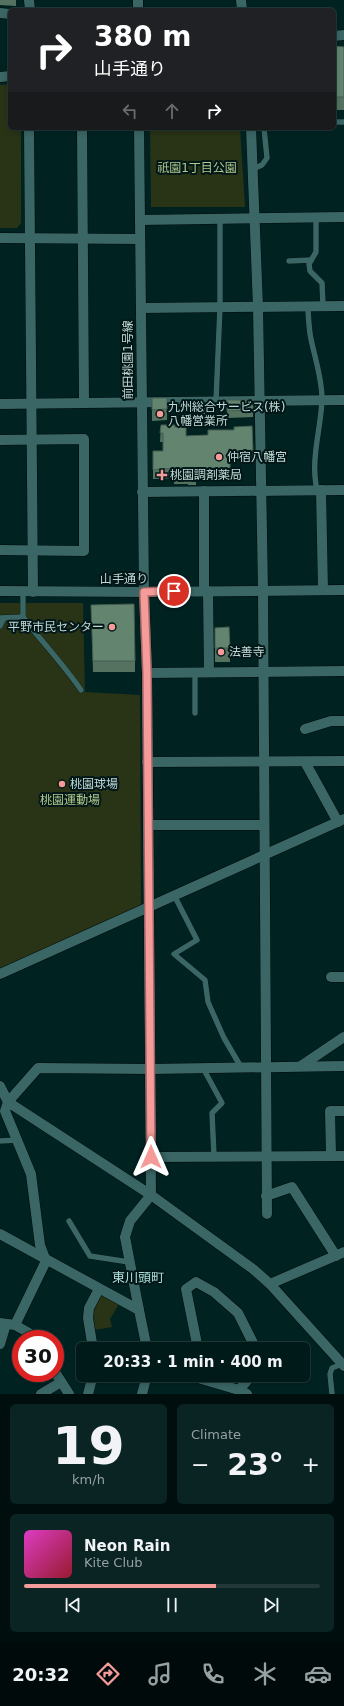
<!DOCTYPE html>
<meta charset="utf-8">
<style>
:root{--surface:#001a1a;--page:#0a2323;--text:#f1f3f6;--muted:#95a1a2;--line:#223839;--accent:#f59b99}
body{margin:0;font-family:"DejaVu Sans","Noto Sans JP",sans-serif;background:var(--page);color:var(--text);height:100vh;display:flex;flex-direction:column;font-size:15px;white-space:nowrap}
*{box-sizing:border-box;margin:0}
p{font-size:13px;color:var(--muted)}
.icon{flex:none;width:22px;height:22px;fill:none;stroke:currentColor;stroke-width:2;stroke-linecap:round;stroke-linejoin:round}
.map{position:relative;height:1394px;overflow:hidden}
.drawer{display:flex;flex-direction:column;gap:10px;padding:10px;background:#000e0e;flex:1}
.drawer>*{flex:none}
.hud{position:absolute;left:8px;top:8px;width:328px;height:122px;border-radius:6px;box-shadow:0 2px 6px #0003,0 0 0 1px var(--line);background:#202124;color:#fff;overflow:hidden}
.speed{position:absolute;left:12px;top:1330px;display:flex;gap:8px;font-size:20px;font-weight:700;text-align:center}
.speed>*{display:grid;place-content:center;width:52px;height:52px;border-radius:50%;background:var(--surface);box-shadow:0 2px 6px #0003,0 0 0 1px var(--line);line-height:1}
.speed .limit{border:6px solid #d22;background:#fff;color:#111}
.pin{position:absolute;display:grid;place-items:center;width:34px;height:34px;color:#fff;margin:-17px;border:2px solid #fff;border-radius:50%;box-shadow:0 1px 4px #0007}
.me{position:absolute;width:44px;margin:-22px;rotate:0deg;stroke-linejoin:round;filter:drop-shadow(0 0 3px #0008)}
.turn{display:flex;align-items:center;gap:14px;height:84px;padding:0 20px;font-size:18px}
.turn .icon{width:52px;height:52px;stroke-width:2.5}
.turn b{display:block;font-size:28px;line-height:34px}
.lanes{display:flex;align-items:center;height:38px;padding:0 20px;background:#0003;justify-content:center;gap:20px;direction:ltr}
.lanes .off{opacity:.35}
.big{font-size:30px;font-weight:700;line-height:1.1}
.drawer .widget{flex:1;display:flex;flex-direction:column;justify-content:center;gap:6px;min-width:0;padding:0 14px;border-radius:6px;background:var(--page)}
.drawer .dial{align-items:center;gap:0}
.dial b{font-size:52px;line-height:1}
.song{display:flex;align-items:center;gap:12px}
.cover{width:48px;height:48px;border-radius:6px;background:linear-gradient(135deg,hsl(310 70% 55%),hsl(350 70% 35%))}
.played{height:4px;border-radius:2px;background:linear-gradient(90deg,var(--accent) 65%,var(--line) 65%)}
.keys{display:flex;justify-content:space-around;direction:ltr}
.heat{display:flex;justify-content:space-between;align-items:center;font-size:22px;direction:ltr}
.drawer .tiles{flex:1;display:grid;gap:10px;grid-template-columns:1fr 1fr}
.widget:last-child{grid-column:span 2}
.trip{position:absolute;left:76px;top:1342px;width:234px;height:40px;border-radius:6px;background:var(--surface);box-shadow:0 2px 6px #0003,0 0 0 1px var(--line);font-weight:700;line-height:40px;text-align:center}
.menu{display:flex;height:64px;justify-content:space-around;align-items:center;background:#000a0a;color:var(--muted)}
.menu .icon{width:28px;height:28px}
.menu .active{color:var(--accent)}
.menu b{font-size:18px;color:var(--text)}
.map>svg:first-child{display:block}
.green{fill:#293316}
.lines{fill:none;stroke-linecap:round;stroke-linejoin:round}
.lane-casing{stroke:#000b0a;stroke-width:6}
.street-casing{stroke:#000b0a;stroke-width:11}
.secondary-casing{stroke:#000b0a;stroke-width:11}
.lane{stroke:#3a6665;stroke-width:5.5}
.street{stroke:#3a6665;stroke-width:10}
.secondary{stroke:#3a6665;stroke-width:10}
.wall{fill:#557260}
.building{fill:#638570;stroke:#455d4e}
.route-casing{stroke:#9f6563;stroke-width:10}
.route{stroke:#f59b99;stroke-width:7}
.poi-dot{fill:#f59b99;stroke:#021818;stroke-width:1.5}
.labels{text-anchor:middle;stroke-width:4;stroke-linejoin:round;paint-order:stroke}
.park-label{font-size:12px;fill:#b3c88d;stroke:#021818}
.street-label{font-size:12px;fill:#c1d8d6;stroke:#021818}
.poi-label{font-size:12px;fill:#c1d8d6;stroke:#021818;text-anchor:start}
.neighbourhood-label{font-size:13px;fill:#afdfdc;stroke:#021818}
</style>
<div class="map">
<svg width="344" height="1394" viewBox="0 0 344 1394">
<rect width="100%" height="100%" fill="#002322"/>
<g class="green">
<path d="M 10,84 L 10,128 L 21,128 L 21,223 L 17,228 L 0,228 L 0,85 Z"/>
<path d="M 150,128 L 240,128 L 245,207 L 151,207 Z"/>
<path d="M 0,603 L 83,603 L 85,692 L 140,695 L 141,906 L 0,968 Z"/>
<path d="M 101,1295 L 119,1304 L 110,1319 L 112,1327 L 95,1330 L 91,1310 Z"/>
</g>
<g class="lines">
<g class="lane-casing">
<g id="lane">
<path d="M 334,122 L 344,122"/>
<path d="M 253,169 L 262,165 L 267,158 L 264,128"/>
<path d="M 316,218 L 316,252 L 309,264 L 310,271 L 322,283 L 323,305"/>
<path d="M 289,261 L 311,260"/>
<path d="M 308,306 C 308,315 309,325 310,334 C 314,356 322,377 322,399 C 321,430 310,459 317,490"/>
<path d="M 216,401 L 220,307 L 220,219"/>
<path d="M 23,591 L 23,617"/>
<path d="M 0,618 L 23,617 C 42,642 63,664 81,690"/>
<path d="M 0,626 L 4,618"/>
<path d="M 195,672 L 195,713"/>
<path d="M 174,895 L 197,940 L 174,954 L 205,980 L 208,1002 L 224,1038 L 241,1067"/>
<path d="M 203,1068 L 222,1103 L 212,1113 L 214,1156"/>
<path d="M 0,1141 L 18,1140"/>
<path d="M 69,1221 L 90,1256 L 129,1262"/>
<path d="M 332,1394 L 330,1374 L 332,1368 L 342,1364"/>
</g>
</g>
<g class="street-casing">
<g id="street">
<path d="M 29,0 L 30,10"/>
<path d="M 241,0 L 242,10"/>
<path d="M 0,13 L 10,14"/>
<path d="M 334,36 L 344,35"/>
<path d="M 0,77 L 10,76"/>
<path d="M 29,128 L 33,592"/>
<path d="M 82,128 L 84,402"/>
<path d="M 251,128 L 258,307 L 263,590 L 267,1214"/>
<path d="M 140,220 L 344,217"/>
<path d="M 0,238 L 140,239"/>
<path d="M 141,308 L 344,306"/>
<path d="M 0,404 L 344,400"/>
<path d="M 0,440 L 84,439 L 84,551 L 0,550"/>
<path d="M 321,490 L 323,590"/>
<path d="M 204,491 L 204,591"/>
<path d="M 142,492 L 344,490"/>
<path d="M 208,591 L 209,672"/>
<path d="M 147,673 L 344,671"/>
<path d="M 305,729 L 331,721 L 344,721"/>
<path d="M 147,762 L 344,761"/>
<path d="M 305,762 L 338,822"/>
<path d="M 148,825 L 264,825"/>
<path d="M 0,974 L 344,819"/>
<path d="M 331,977 L 344,977"/>
<path d="M 301,1066 L 344,1037"/>
<path d="M 0,1086 L 8,1102 L 151,1195 L 253,1269 L 270,1284 L 344,1366"/>
<path d="M 331,1155 L 330,1111 L 344,1111"/>
<path d="M 151,1157 L 344,1156"/>
<path d="M 266,1196 L 292,1187 L 336,1256"/>
<path d="M 0,1234 L 139,1310 L 147,1349"/>
<path d="M 270,1284 L 344,1252"/>
<path d="M 139,1310 L 125,1237 L 130,1221 L 151,1195 L 147,673 L 144,592"/>
<path d="M 0,1323 L 15,1325 L 29,1333 L 33,1339"/>
<path d="M 15,1325 L 46,1261 L 40,1245 L 31,1174 L 5,1111 L 8,1102 L 38,1068 L 151,1069 L 344,1066"/>
<path d="M 0,1344 L 6,1324"/>
<path d="M 93,1349 L 88,1318 L 89,1308 L 99,1289"/>
<path d="M 198,1349 L 186,1289 L 196,1282 L 214,1292 L 238,1313 L 256,1349"/>
<path d="M 55,1372 L 69,1394"/>
<path d="M 188,1375 L 239,1390 L 247,1394"/>
<path d="M 239,1390 L 252,1375"/>
<path d="M 41,1394 L 61,1382"/>
<path d="M 88,1394 L 93,1375"/>
<path d="M 142,1394 L 147,1375"/>
</g>
</g>
<g class="secondary-casing">
<g id="secondary">
<path d="M 138,0 L 138,10"/>
<path d="M 139,128 L 144,592"/>
<path d="M 0,591 L 144,592 L 344,590"/>
</g>
</g>
<use href="#lane" class="lane"/>
<use href="#street" class="street"/>
<use href="#secondary" class="secondary"/>
</g>
<g class="wall">
<path d="M 0,0 L 16,0 L 16,6 L 0,5 Z"/>
<path d="M 334,46 L 344,47 L 344,110 L 334,110 Z"/>
<path d="M 152,398 L 167,398 L 167,420 L 152,421 Z"/>
<path d="M 227,400 L 253,400 L 253,417 L 227,418 Z"/>
<path d="M 201,407 L 209,407 L 210,419 L 202,419 Z"/>
<path d="M 161,425 L 175,427 L 186,436 L 208,435 L 252,426 L 253,460 L 230,460 L 230,477 L 196,477 L 196,485 L 188,485 L 188,484 L 174,484 L 174,478 L 153,479 L 153,451 L 163,451 L 163,442 L 160,442 Z"/>
<path d="M 91,605 L 135,661 L 135,672 L 93,672 Z"/>
<path d="M 229,627 L 230,662 L 215,662 L 215,628 Z"/>
</g>
<g class="building">
<path d="M 334,46 L 344,47 L 344,97 L 334,97 Z"/>
<path d="M 152,398 L 167,398 L 167,409 L 152,410 Z"/>
<path d="M 227,400 L 253,400 L 253,410 L 227,411 Z"/>
<path d="M 201,407 L 209,407 L 210,416 L 202,416 Z"/>
<path d="M 161,425 L 175,425 L 175,427 L 186,427 L 186,436 L 208,435 L 208,430 L 234,430 L 234,427 L 252,426 L 253,450 L 230,451 L 230,468 L 196,468 L 196,476 L 188,476 L 188,474 L 174,475 L 174,468 L 153,470 L 153,451 L 163,451 L 163,433 L 160,433 Z"/>
<path d="M 134,604 L 135,661 L 93,661 L 91,605 Z"/>
<path d="M 229,627 L 230,648 L 215,648 L 215,628 Z"/>
</g>
<g class="lines">
<g class="route-casing">
<path id="route" d="M 151,1157 L 147,673 L 144,592 L 174,591"/>
</g>
<use href="#route" class="route"/>
</g>
<g class="poi-dot">
<circle cx="160" cy="414" r="4"/>
<circle cx="219" cy="457" r="4"/>
<path d="M160 469h4v4h4v4h-4v4h-4v-4h-4v-4h4z"/>
<circle cx="112" cy="627" r="4"/>
<circle cx="221" cy="652" r="4"/>
<circle cx="62" cy="784" r="4"/>
</g>
<g class="labels">
<g class="park-label">
<text x="197" y="172">祇園1丁目公園</text>
<text x="70" y="804">桃園運動場</text>
</g>
<g class="street-label">
<text transform="translate(128 360) rotate(-90)" y="4">前田桃園1号線</text>
<text x="124" y="583">山手通り</text>
</g>
<g class="poi-label">
<text x="168" y="411">九州総合サービス(株)<tspan x="168" dy="14">八幡営業所</tspan></text>
<text x="227" y="461">仲宿八幡宮</text>
<text x="170" y="479">桃園調剤薬局</text>
<text x="104" y="631" text-anchor="end">平野市民センター</text>
<text x="229" y="656">法善寺</text>
<text x="70" y="788">桃園球場</text>
</g>
<g class="neighbourhood-label">
<text x="138" y="1282">東川頭町</text>
</g>
</g>
</svg>
<div class="speed"><div class="limit">30</div></div>
<div class="pin" style="left:174px;top:591px;background:#d93025"><svg class="icon" aria-label="arrive" viewBox="0 0 24 24"><path d="M6 21V4h12l-3 4 3 4H6"/></svg></div>
<svg class="me" style="left:151px;top:1157px" viewBox="-20 -20 40 40"><path d="M0-17L14 15 0 8-14 15z" fill="#f59b99" stroke="#fff" stroke-width="4"/></svg>
<div class="trip">20:33 · 1 min · 400 m</div>
<div class="hud">
<div class="turn"><svg class="icon" aria-label="right" viewBox="0 0 24 24"><path d="M7 20v-9h11M14 6l5 5-5 5"/></svg><div><b>380 m</b>山手通り</div></div>
<div class="lanes"><svg class="icon off" aria-label="left" viewBox="0 0 24 24"><path d="M17 20v-9H6M10 6l-5 5 5 5"/></svg><svg class="icon off" aria-label="ahead" viewBox="0 0 24 24"><path d="M12 20V5M6 11l6-6 6 6"/></svg><svg class="icon" aria-label="right" viewBox="0 0 24 24"><path d="M7 20v-9h11M14 6l5 5-5 5"/></svg></div>
</div>
</div>
<section class="drawer">
<div class="tiles">
<div class="widget dial"><b>19</b><p>km/h</p></div>
<div class="widget"><p>Climate</p>
<div class="heat"><a>−</a><b class="big">23°</b><a>+</a></div>
</div>
<div class="widget">
<div class="song"><i class="cover"></i><div><b>Neon Rain</b><p>Kite Club</p></div></div>
<div class="played"></div>
<div class="keys"><svg class="icon" aria-label="previous" viewBox="0 0 24 24"><path d="M18 5L8 12l10 7zM5 5v14"/></svg><svg class="icon" aria-label="pause" viewBox="0 0 24 24"><path d="M8 5v14M16 5v14"/></svg><svg class="icon" aria-label="next" viewBox="0 0 24 24"><path d="M6 5l10 7-10 7zM19 5v14"/></svg></div>
</div>
</div>
</section>
<nav class="menu">
<b>20:32</b>
<svg class="icon active" aria-label="directions" viewBox="0 0 24 24"><path d="M12 3l9 9-9 9-9-9zM9 14v-3h6M13 9l2 2-2 2"/></svg>
<svg class="icon" aria-label="music" viewBox="0 0 24 24"><path d="M9 18V5l10-2v13"/><circle cx="6" cy="18" r="3"/><circle cx="16" cy="16" r="3"/></svg>
<svg class="icon" aria-label="phone" viewBox="0 0 24 24"><path d="M5 4h4l2 5-3 2q2 4 5 5l2-3 5 2v4C11 20 4 13 5 4z"/></svg>
<svg class="icon" aria-label="climate" viewBox="0 0 24 24"><path d="M12 3v18M4 7l16 10M4 17L20 7"/></svg>
<svg class="icon" aria-label="car" viewBox="0 0 24 24"><path d="M5 17H2v-5l4-1 3-4h7l3 4 3 1v5h-3M9 17h6M6 11h13"/><circle cx="7" cy="17" r="2"/><circle cx="17" cy="17" r="2"/></svg>
</nav>
